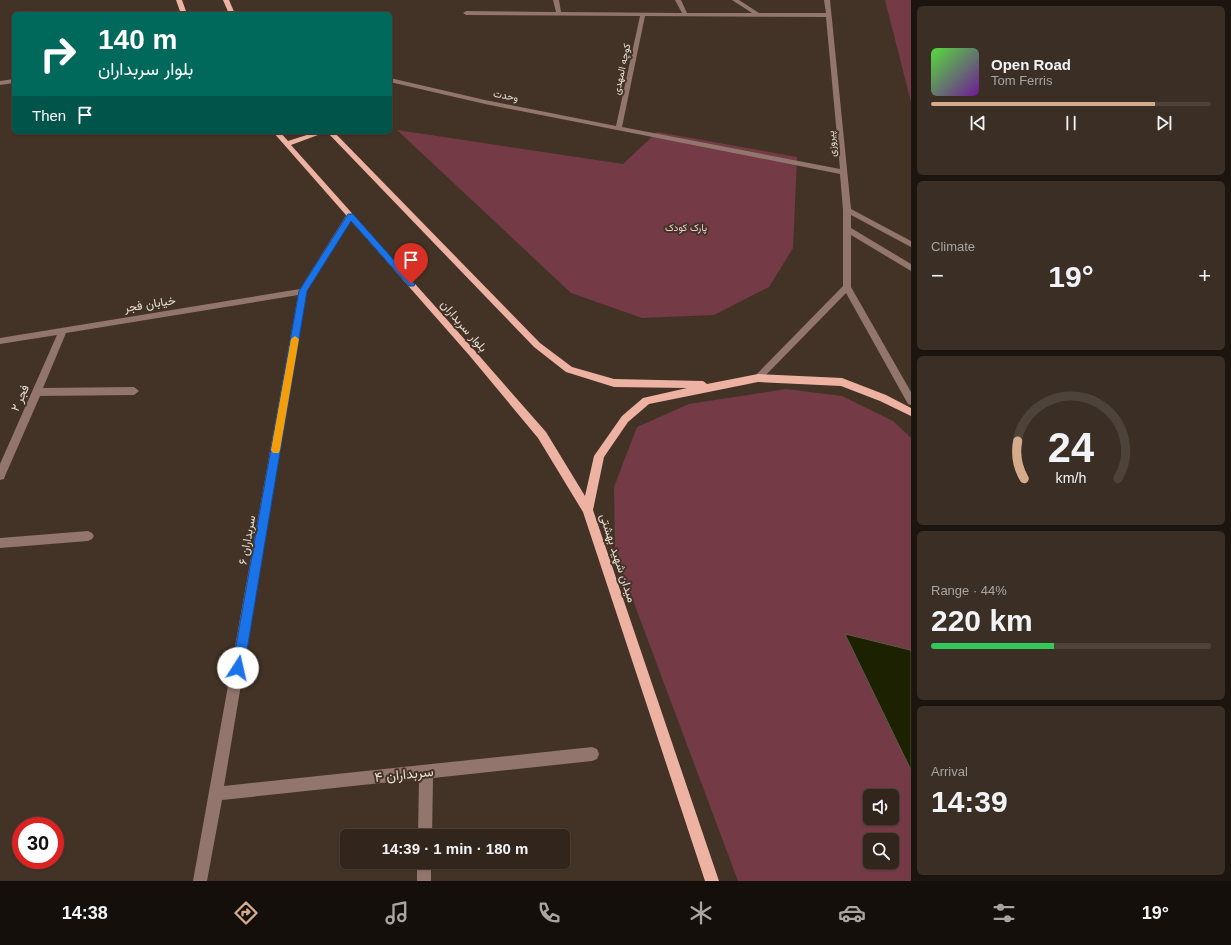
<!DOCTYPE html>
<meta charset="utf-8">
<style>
:root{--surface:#32261c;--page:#3a2e25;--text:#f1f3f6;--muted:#a8a5a3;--line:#4d433b;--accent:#d6ab8b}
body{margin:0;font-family:Arial,Vazirmatn,sans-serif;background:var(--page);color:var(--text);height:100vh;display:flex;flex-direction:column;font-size:15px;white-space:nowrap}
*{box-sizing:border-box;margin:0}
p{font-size:13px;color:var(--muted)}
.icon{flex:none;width:22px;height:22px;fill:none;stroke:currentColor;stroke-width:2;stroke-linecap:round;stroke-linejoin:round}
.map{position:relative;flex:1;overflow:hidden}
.side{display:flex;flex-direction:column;gap:6px;padding:6px;background:#1c150f;width:320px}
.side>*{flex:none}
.top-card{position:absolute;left:12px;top:12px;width:380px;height:122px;border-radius:6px;box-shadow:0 1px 3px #0004,0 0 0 1px var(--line);background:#00695c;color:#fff;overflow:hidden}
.buttons{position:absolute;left:863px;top:789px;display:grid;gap:8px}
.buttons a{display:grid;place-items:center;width:36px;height:36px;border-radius:6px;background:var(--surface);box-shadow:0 1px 3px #0004,0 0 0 1px var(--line);font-size:20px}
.speed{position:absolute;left:12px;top:817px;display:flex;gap:8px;font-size:20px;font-weight:700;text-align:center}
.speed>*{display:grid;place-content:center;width:52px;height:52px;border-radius:50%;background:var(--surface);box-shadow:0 1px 3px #0004,0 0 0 1px var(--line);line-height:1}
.speed .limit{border:6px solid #d22;background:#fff;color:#111}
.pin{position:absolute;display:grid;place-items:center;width:34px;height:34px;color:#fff;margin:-41px -17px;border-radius:50% 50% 50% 0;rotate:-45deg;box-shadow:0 0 4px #0007}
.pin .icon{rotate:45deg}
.me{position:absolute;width:44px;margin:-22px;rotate:10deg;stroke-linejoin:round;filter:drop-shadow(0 0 3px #0008)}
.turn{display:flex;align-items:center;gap:14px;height:84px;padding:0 20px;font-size:18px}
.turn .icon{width:52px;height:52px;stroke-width:2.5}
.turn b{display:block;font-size:28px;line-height:34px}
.then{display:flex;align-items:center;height:38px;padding:0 20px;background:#0003;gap:8px;font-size:15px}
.big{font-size:30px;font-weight:700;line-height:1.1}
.side .card{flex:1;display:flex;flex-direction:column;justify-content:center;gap:6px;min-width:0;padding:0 14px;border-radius:6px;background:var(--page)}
.side .dial{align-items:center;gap:0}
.dial svg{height:104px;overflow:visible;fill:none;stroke:var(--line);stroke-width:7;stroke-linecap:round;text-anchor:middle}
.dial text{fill:var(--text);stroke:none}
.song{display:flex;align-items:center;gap:12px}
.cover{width:48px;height:48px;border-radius:6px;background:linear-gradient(135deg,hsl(110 70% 55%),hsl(280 70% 35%))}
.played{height:4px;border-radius:2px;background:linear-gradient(90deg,var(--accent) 80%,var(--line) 80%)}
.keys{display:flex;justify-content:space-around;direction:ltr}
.heat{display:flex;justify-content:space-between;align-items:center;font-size:22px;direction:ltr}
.charge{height:6px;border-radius:3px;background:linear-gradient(90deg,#34c759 44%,var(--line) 0)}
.trip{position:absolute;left:340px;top:829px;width:230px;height:40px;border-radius:6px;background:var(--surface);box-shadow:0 1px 3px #0004,0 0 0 1px var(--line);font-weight:700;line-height:40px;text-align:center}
.menu{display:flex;height:64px;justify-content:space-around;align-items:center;background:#140f0b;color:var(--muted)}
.menu .icon{width:28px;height:28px}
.menu .active{color:var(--accent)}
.menu b{font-size:18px;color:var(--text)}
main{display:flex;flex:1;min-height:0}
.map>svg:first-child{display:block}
.green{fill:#743a46;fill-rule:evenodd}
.water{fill:#1c2101;stroke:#5a5a42}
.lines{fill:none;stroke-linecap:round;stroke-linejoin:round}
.minor{fill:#92756d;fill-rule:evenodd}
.major{fill:#eeb2a3;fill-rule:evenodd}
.route{fill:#1a73e8;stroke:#114b97}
.slow{fill:#f59e0b}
.labels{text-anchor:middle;stroke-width:4;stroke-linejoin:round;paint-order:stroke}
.far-street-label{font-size:10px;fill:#eae0d8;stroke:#433326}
.far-park-label{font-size:10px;fill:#f5ccd3;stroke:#433326}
.street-label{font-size:12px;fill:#eae0d8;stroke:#433326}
.near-street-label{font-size:14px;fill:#eae0d8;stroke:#433326}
</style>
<main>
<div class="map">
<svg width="911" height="881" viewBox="0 0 911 881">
<rect width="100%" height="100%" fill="#433326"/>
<g class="green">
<path d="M 885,0 L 911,0 L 911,102 Z"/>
<path d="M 397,130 L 623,164 L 657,132 L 797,157 L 793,248 L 769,287 L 714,315 L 642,318 L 571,293 Z"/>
<path d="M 786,389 L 842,396 L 893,421 L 911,438 L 911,652 L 909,650 L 846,635 L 911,770 L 911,881 L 738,881 L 615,552 L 614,487 L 637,427 L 689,404 ZM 870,796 L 892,796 L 892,818 L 870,818 ZM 870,840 L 892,840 L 892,862 L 870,862 Z"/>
</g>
<path class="water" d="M 845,634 L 910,650 L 911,652 L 911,770 Z"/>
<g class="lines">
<g class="minor">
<path d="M 553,0 L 559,0 L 561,12 L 682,13 L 675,0 L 681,0 L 687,13 L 752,13 L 732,0 L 739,0 L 759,13 L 826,13 L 824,0 L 830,0 L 851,209 L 911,241 L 911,247 L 851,215 L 851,228 L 911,264 L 911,271 L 851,235 L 851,287 L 911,392 L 911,405 L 908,404 L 846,293 L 761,380 L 758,382 L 753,378 L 843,286 L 843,210 L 840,174 L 485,104 L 390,82 L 390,78 L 485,100 L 616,126 L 640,16 L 466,15 L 463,13 L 466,11 L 556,12 ZM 645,16 L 826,17 L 840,169 L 622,127 Z"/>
<path d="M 14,79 L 14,83 L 0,85 L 0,81 Z"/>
<path d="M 347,214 L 350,214 L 354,216 L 307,291 L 224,786 L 592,747 L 597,749 L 599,754 L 597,759 L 592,761 L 433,778 L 432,836 L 418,836 L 419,779 L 222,800 L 207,881 L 193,881 L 298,295 L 66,333 L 43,388 L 134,387 L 139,391 L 134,395 L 40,396 L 5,476 L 4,479 L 0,480 L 0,464 L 57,335 L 0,344 L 0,338 L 300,289 Z"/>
<path d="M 88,531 L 92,533 L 94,536 L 92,539 L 88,541 L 0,548 L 0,538 Z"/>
<rect x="417" y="862" width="14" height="19"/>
</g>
<g class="major">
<path d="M 176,0 L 182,0 L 187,14 L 181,14 Z"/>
<path d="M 223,0 L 229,0 L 235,14 L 229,14 Z"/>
<path d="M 273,132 L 280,132 L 288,141 L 316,132 L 326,132 L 291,145 L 475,351 L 546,432 L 585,496 L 594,456 L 622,416 L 643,398 L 687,388 L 614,387 L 566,372 L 534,347 L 327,132 L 334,132 L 540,343 L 572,367 L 614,379 L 703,381 L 707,384 L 758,374 L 842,378 L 886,395 L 911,408 L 911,416 L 880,401 L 841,386 L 758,382 L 649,404 L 628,422 L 604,457 L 593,510 L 719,881 L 705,881 L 583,512 L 538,438 L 469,355 Z"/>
</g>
</g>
<path class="route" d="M 348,214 L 353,214 L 415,284 L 414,286 L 409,286 L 351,221 L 307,291 L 244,668 L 242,672 L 238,674 L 234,672 L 232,668 L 299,291 Z"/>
<path class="slow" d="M 295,336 L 299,339 L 280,450 L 279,453 L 273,453 L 271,450 L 291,339 Z"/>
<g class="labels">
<g class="far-street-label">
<text transform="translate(621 69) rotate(-78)" y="4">کوچه المهدی</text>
<text transform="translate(506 95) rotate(11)" y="4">وحدت</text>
<text transform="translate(831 144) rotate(-95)" y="4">پیروزی</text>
</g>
<g class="far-park-label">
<text x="686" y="231">پارک کودک</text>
</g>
<g class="street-label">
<text transform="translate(150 304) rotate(-9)" y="4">خیابان فجر</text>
<text transform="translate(464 326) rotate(49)" y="4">بلوار سربداران</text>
<text transform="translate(20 398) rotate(-66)" y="4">فجر ۲</text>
<text transform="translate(247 540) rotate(-80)" y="4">سربداران ۶</text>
<text transform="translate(618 558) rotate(72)" y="4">میدان شهید بهشتی</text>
</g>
<g class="near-street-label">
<text transform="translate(404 774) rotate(-6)" y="5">سربداران ۴</text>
</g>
</g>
</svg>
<div class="buttons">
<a><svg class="icon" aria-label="sound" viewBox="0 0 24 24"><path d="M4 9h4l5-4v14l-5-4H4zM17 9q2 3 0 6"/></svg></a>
<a><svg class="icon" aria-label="search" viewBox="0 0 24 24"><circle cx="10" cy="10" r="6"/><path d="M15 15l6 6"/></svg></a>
</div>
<div class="speed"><div class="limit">30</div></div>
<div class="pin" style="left:411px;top:284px;background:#d93025"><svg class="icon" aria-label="arrive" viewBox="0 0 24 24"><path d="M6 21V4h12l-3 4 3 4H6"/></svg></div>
<svg class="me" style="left:238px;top:668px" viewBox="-20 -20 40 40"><circle r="19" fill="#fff"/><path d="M0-13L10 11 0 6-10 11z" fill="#1a73e8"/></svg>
<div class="trip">14:39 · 1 min · 180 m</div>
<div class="top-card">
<div class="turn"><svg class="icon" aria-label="right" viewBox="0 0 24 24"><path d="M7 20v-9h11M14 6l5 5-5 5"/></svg><div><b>140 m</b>بلوار سربداران</div></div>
<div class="then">Then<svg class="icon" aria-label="arrive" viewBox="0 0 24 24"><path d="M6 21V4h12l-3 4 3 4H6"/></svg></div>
</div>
</div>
<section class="side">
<div class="card">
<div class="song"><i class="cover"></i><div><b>Open Road</b><p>Tom Ferris</p></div></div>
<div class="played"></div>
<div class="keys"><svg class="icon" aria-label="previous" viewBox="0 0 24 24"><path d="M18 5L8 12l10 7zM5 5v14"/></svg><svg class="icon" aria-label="pause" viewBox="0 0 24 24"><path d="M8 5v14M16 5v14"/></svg><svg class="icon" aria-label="next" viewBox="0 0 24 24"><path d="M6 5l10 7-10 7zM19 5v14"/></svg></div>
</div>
<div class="card"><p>Climate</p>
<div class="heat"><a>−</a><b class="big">19°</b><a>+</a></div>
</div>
<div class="card dial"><svg viewBox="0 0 100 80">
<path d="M14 69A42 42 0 1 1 86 69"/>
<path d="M14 69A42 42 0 0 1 9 40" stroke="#d6ab8b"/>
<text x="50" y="56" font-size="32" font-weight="700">24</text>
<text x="50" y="72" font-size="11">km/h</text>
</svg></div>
<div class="card"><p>Range · 44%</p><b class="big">220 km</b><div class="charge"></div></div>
<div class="card"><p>Arrival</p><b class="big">14:39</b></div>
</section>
</main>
<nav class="menu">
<b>14:38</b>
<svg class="icon active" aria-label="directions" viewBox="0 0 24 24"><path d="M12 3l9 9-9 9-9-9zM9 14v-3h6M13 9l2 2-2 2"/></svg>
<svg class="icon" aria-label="music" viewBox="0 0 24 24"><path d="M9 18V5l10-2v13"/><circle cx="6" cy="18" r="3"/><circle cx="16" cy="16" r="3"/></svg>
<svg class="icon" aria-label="phone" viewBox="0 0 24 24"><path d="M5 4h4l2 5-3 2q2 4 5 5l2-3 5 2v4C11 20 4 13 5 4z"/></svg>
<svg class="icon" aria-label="climate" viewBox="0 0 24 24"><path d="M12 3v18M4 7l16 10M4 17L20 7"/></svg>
<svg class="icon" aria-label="car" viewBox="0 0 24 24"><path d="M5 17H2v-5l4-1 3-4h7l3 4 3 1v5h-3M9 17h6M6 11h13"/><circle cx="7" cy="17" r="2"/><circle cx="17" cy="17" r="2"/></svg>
<svg class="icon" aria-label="filters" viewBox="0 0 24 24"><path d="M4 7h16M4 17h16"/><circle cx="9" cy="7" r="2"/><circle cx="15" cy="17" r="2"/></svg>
<b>19°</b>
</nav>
